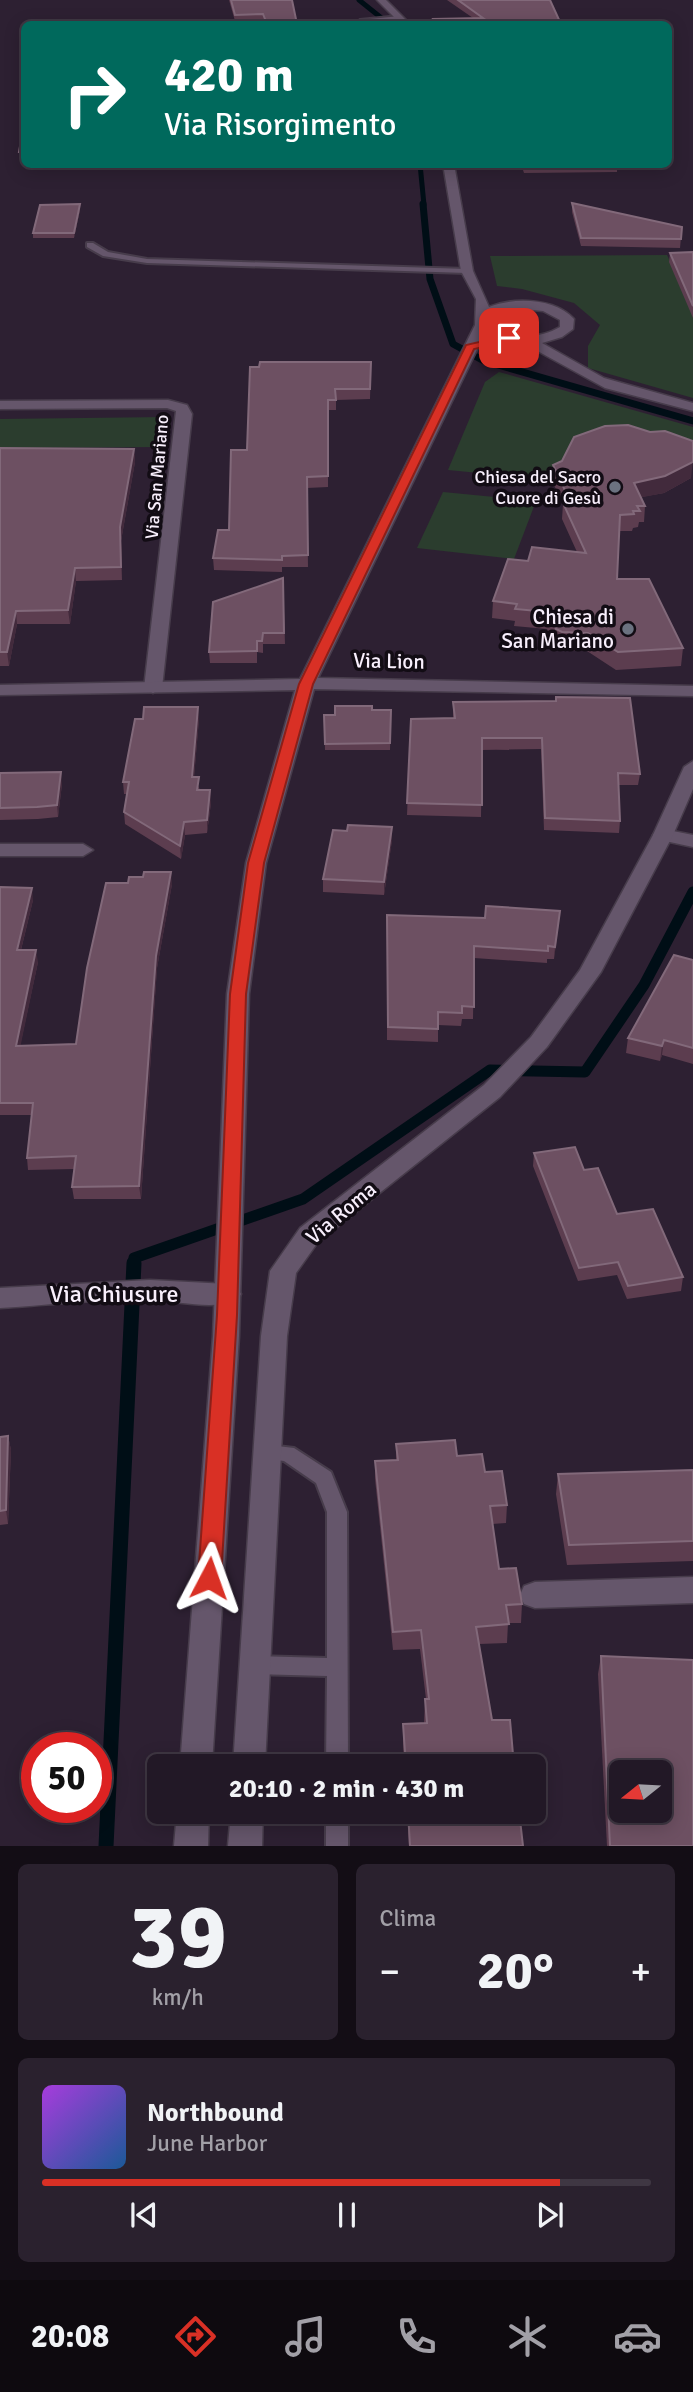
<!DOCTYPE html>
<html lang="it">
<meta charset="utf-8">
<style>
:root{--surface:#221826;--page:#2a212e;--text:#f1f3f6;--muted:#a2a0a7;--line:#3f3743;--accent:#d93025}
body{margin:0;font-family:Signika,sans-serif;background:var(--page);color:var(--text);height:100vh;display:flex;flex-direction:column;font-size:26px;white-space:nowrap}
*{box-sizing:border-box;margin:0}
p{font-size:23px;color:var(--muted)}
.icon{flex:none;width:38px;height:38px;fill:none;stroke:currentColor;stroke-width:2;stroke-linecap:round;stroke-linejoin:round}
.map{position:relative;height:1846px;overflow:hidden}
.side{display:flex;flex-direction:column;gap:18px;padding:18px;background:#130d15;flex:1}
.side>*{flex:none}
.hud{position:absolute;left:21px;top:21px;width:651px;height:147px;border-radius:10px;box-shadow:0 4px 18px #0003,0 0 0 2px var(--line);background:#00695c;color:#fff;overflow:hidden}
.needle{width:46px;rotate:252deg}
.controls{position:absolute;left:609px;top:1760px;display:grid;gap:14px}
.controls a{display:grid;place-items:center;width:63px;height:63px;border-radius:10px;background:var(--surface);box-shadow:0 4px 18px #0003,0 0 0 2px var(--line);font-size:35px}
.speed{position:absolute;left:21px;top:1732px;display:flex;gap:14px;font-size:35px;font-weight:700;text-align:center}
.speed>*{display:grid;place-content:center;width:91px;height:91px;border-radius:50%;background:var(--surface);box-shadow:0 4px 18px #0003,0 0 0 2px var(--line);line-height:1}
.speed .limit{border:10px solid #d22;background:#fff;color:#111}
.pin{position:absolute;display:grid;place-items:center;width:60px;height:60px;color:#fff;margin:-30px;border-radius:14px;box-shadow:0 4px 10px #0006}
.me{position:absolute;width:77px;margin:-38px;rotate:4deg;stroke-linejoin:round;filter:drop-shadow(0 0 5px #0008)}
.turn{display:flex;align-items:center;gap:24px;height:147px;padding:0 28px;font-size:32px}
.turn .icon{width:91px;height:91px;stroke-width:2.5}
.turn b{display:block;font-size:49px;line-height:60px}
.big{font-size:52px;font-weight:700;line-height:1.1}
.side .card{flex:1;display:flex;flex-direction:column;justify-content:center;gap:10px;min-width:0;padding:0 24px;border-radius:10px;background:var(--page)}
.side .dial{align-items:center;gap:0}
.dial b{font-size:91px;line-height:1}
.song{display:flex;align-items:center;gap:21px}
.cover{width:84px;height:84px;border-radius:10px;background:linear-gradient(135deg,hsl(280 70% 55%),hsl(210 70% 35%))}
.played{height:7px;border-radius:4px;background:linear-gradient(90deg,var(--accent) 85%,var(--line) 85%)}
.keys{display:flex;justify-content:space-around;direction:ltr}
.heat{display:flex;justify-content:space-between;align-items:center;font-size:38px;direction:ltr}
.side .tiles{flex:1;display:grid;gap:18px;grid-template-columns:1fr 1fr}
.card:last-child{grid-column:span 2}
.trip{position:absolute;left:147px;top:1754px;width:399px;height:70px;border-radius:10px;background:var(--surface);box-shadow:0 4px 18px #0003,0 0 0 2px var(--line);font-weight:700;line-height:70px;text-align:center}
.tabs{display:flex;height:112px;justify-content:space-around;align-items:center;background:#0e0a0f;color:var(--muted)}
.tabs .icon{width:49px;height:49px}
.tabs .current{color:var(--accent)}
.tabs b{font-size:32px;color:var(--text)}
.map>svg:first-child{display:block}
.green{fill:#2b3d2e}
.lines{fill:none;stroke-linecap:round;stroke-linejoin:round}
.stream-far3{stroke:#000e16;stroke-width:5}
.stream-far2{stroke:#000e16;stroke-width:7}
.stream-far1{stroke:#000e16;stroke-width:11}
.stream{stroke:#000e16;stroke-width:15}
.lane-casing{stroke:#473c4b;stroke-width:4}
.street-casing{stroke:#473c4b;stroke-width:3}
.secondary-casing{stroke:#473c4b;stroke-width:3}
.lane{fill:#65566b;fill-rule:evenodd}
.street{fill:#65566b;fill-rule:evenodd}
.secondary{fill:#65566b;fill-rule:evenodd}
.wall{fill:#5c3d4f}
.shaded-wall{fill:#422a3c}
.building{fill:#6d5062;stroke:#82697a;stroke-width:2;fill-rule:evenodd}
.route{fill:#d93025;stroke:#8d1f18;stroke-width:2}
.worship-dot{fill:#6b7280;stroke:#120c14;stroke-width:2.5}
.labels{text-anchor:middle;stroke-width:7;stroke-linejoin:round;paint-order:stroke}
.far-street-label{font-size:18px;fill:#f8effc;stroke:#120c14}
.far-poi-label{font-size:18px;fill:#f8effc;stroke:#120c14;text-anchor:end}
.poi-label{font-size:21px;fill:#f8effc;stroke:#120c14;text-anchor:end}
.street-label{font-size:21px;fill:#f8effc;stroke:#120c14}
.near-street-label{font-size:24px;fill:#f8effc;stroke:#120c14}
</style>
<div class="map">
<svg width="693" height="1846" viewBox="0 0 693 1846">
<rect width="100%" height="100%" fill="#2d2032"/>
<g class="green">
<path d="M 667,255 L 693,309 L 693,398 L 588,368 L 588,346 L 600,325 L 574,303 L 522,289 L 497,286 L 490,256 Z"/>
<path d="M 499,372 L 693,427 L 693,449 L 551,480 L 448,470 L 485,382 Z"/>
<path d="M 166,417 L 163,447 L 0,448 L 0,419 Z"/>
<path d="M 443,492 L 536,501 L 514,559 L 417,548 Z"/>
</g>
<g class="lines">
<g class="stream-far3">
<path d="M 359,0 L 389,24"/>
<path d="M 420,164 L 424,205"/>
</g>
<path class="stream-far2" d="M 423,204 L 430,279 L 453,344 L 484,361 L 693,421"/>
<path class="stream-far1" d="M 134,1264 L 134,1258 L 303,1199 L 490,1070 L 585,1072 L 644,985 L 693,892"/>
<path class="stream" d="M 106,1846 L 134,1263"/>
<g class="lane-casing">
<g id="lane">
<path d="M 400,16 L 402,19 L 363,22 L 360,20 Z"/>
<path d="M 87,243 L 93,243 L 108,252 L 147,259 L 467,269 L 471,271 L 467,273 L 147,263 L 103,256 L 87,247 Z"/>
<path d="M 269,1445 L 294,1448 L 331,1472 L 347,1512 L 348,1766 L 326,1766 L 327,1676 L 254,1674 L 247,1672 L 244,1665 L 247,1658 L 254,1656 L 327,1658 L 327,1512 L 316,1483 L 284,1461 L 262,1458 L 260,1453 L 262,1448 Z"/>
<rect x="326" y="1811" width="22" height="35"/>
</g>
</g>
<g class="street-casing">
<g id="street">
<path d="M 168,400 L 187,405 L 192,414 L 162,688 L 153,693 L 144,688 L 176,411 L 167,408 L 0,409 L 0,401 Z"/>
<path d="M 663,829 L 693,835 L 693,847 L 656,839 L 653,835 L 656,831 Z"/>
<path d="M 0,844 L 83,844 L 93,850 L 83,856 L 0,856 Z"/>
<path d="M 150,1280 L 228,1284 L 237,1287 L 241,1294 L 237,1301 C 209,1310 180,1301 151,1300 C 102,1298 50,1305 0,1308 L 0,1288 Z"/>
<path d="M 693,1577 L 693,1603 L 535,1608 L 524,1604 L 520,1595 L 524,1586 L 535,1582 Z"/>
</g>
</g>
<g class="secondary-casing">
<g id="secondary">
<path d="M 377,0 L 386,0 L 410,24 L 401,24 Z"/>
<path d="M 443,164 L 454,164 L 473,271 L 489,307 C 514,297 555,298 574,319 L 573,329 L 562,337 L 542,343 L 604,378 L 693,403 L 693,411 L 605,388 L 532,348 L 485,333 L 318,678 L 693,686 L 693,696 L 314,689 L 266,863 L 249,994 L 239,1336 L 212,1766 L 180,1766 L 213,1336 L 227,994 L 246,863 L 295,690 L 0,695 L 0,685 L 300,679 L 475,325 L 476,299 L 461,271 ZM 521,309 L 543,311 L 560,320 L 560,327 C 538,340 509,339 489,324 L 490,317 L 501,311 Z"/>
<path d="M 693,761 L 693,789 L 673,835 L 601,972 L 547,1047 L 500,1097 L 318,1242 L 296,1273 L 287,1336 L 265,1766 L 233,1766 L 261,1336 L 270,1271 L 300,1228 L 484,1085 L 531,1037 L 580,970 L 653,835 L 684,767 Z"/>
<path d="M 177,1811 L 209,1811 L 208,1846 L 174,1846 Z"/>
<path d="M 231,1811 L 263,1811 L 262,1846 L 228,1846 Z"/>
</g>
</g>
<use href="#lane" class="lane"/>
<use href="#street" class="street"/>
<use href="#secondary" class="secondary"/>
</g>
<g class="wall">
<path d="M 229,0 L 292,0 L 297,24 L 265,24 L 263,20 L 235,21 Z"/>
<path d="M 447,0 L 550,0 L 561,24 L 433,24 L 433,19 L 473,18 Z"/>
<path d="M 24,123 L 24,157 L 19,157 L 19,152 Z"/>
<path d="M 377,164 L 377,169 L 242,170 L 242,165 Z"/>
<path d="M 521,164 L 617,164 L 617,172 L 524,173 Z"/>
<path d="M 572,203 L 682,227 L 680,248 L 581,246 L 572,212 Z"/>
<path d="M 80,210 L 74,238 L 33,238 L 33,233 Z"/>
<path d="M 693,252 L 693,318 L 669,262 L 670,253 Z"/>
<path d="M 371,362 L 370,399 L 336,400 L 336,410 L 328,410 L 328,487 L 307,488 L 308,567 L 282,567 L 282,572 L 214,570 L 213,558 L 229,530 L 247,450 Z"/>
<path d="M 0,448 L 134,449 L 135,462 L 121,541 L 122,580 L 76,581 L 70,624 L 17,624 L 9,666 L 0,666 Z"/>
<path d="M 553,465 L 691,478 L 664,493 L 641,497 L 645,506 L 644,522 L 639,522 L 638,527 L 633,528 L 632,531 L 619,531 L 617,579 L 683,648 L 681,666 L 616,670 L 587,651 L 560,650 L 554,646 L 547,629 L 514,626 L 515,621 L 492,618 L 493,601 L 577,552 L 562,519 L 563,504 L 552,481 Z"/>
<path d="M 283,578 L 285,644 L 263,644 L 263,653 L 257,652 L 257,663 L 210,663 L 209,652 Z"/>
<path d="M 453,702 L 640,774 L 638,785 L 618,785 L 620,821 L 619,833 L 544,830 L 541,749 L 482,750 L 481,817 L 407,815 L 411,719 L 453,718 Z"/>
<path d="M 391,710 L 390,750 L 325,750 L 324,715 Z"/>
<path d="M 199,719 L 194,777 L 200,790 L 211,803 L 207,833 L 185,835 L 181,859 L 125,824 L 124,812 L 127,794 L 124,794 L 123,782 Z"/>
<path d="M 0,773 L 62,784 L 58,817 L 38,819 L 0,820 Z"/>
<path d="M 392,840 L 384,895 L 323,892 L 323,879 Z"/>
<path d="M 172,884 L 157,968 L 141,1199 L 74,1199 L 72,1187 L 74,1169 L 28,1170 L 27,1158 L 32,1115 L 0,1115 L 0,887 L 33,900 L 21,950 L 38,962 L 20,1046 L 76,1044 Z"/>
<path d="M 560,911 L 554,959 L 547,959 L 547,963 L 474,958 L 473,1019 L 462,1019 L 461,1026 L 438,1025 L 438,1042 L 387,1040 L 387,915 L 485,918 Z"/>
<path d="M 693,960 L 693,1064 L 662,1055 L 660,1061 L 626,1053 L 628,1038 Z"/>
<path d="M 534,1153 L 584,1170 L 617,1214 L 683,1277 L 681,1291 L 627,1299 L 617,1275 L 578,1281 L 533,1166 Z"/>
<path d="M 8,1436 L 11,1450 L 8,1524 L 0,1525 L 0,1437 Z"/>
<path d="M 396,1444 L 457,1456 L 485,1472 L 507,1505 L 506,1523 L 492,1524 L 499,1569 L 522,1604 L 521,1623 L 508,1623 L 507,1643 L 479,1644 L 492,1720 L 514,1766 L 404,1766 L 403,1742 L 403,1724 L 424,1723 L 425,1699 L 426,1699 L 420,1649 L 393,1650 L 375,1479 L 375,1461 L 396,1460 Z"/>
<path d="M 693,1470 L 693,1561 L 567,1565 L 556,1494 L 558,1474 Z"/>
<path d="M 601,1656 L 693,1846 L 607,1846 L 598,1674 Z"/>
<path d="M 407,1811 L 519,1811 L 523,1846 L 409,1846 Z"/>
</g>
<g class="shaded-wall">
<path d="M 80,204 L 80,210 L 74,238 L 74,233 Z"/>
<path d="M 134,449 L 135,462 L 121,541 L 122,580 L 120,527 Z"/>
<path d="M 693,460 L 691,478 L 664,493 L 633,499 L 634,483 Z"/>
<path d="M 75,568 L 76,581 L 70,624 L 68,610 Z"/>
<path d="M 16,611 L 17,624 L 9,666 L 7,652 Z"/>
<path d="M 198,707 L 199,719 L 193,789 L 192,777 Z"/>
<path d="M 61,772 L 62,784 L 58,817 L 57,805 Z"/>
<path d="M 210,790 L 211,803 L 207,833 L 207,820 Z"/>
<path d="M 184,822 L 185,835 L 181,859 L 180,846 Z"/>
<path d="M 392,827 L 392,840 L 384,895 L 384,882 Z"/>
<path d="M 171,872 L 172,884 L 157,968 L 141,1199 L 139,1186 L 156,956 Z"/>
<path d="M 32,888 L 33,900 L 18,962 L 17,950 Z"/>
<path d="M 560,911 L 559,923 L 554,959 L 555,947 Z"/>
<path d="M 36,950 L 38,962 L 18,1058 L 16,1046 Z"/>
<path d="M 664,1040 L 662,1055 L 660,1061 L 662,1046 Z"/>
<path d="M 8,1436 L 11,1450 L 8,1524 L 6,1510 Z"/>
</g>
<g class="building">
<path d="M 231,0 L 292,0 L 297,24 L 267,24 L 263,14 L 235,15 Z"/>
<path d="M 458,0 L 550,0 L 561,24 L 435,24 L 433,19 L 483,18 Z"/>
<path d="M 24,123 L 24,152 L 19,152 Z"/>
<path d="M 572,203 L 682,227 L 681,239 L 581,238 Z"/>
<path d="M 80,204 L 74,233 L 33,233 L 40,205 Z"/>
<path d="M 693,252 L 693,306 L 670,253 Z"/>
<path d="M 260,362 L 371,362 L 370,389 L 335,389 L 336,400 L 328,400 L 328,476 L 307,477 L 308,555 L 282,556 L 282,560 L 213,558 L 218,530 L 229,530 L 231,450 L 247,450 L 250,367 L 259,367 Z"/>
<path d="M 628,425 L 650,432 L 665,431 L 693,441 L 693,462 L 665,476 L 634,483 L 645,506 L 637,506 L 640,511 L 633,511 L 634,514 L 620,515 L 617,579 L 649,579 L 683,648 L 618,652 L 588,633 L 562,632 L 556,629 L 548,612 L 515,609 L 517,604 L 493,601 L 508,559 L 528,561 L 532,547 L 586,553 L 563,503 L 570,501 L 553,465 L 562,461 L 574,437 L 605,426 Z"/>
<path d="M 0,448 L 134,449 L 120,527 L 121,567 L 75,568 L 68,610 L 16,611 L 7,652 L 0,652 Z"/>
<path d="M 283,578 L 284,633 L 263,633 L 262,641 L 257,641 L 257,651 L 209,652 L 213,602 Z"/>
<path d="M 556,697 L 630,698 L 640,774 L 618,773 L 620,821 L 545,818 L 542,738 L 482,738 L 482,805 L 407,803 L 411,719 L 455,718 L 453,702 L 556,701 Z"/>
<path d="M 335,706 L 372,706 L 372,710 L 391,710 L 390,743 L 325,744 L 324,715 L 335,715 Z"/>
<path d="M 144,707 L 198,707 L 192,777 L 199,777 L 197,790 L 210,790 L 207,820 L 184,822 L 180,846 L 124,812 L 129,782 L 123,782 L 135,719 L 143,719 Z"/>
<path d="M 61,772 L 57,805 L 37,807 L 0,808 L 0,773 Z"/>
<path d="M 348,825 L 392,827 L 384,882 L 323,879 L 333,830 L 347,831 Z"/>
<path d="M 144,872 L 171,872 L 156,956 L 139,1186 L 72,1187 L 76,1156 L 27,1158 L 33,1103 L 0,1103 L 0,887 L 32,888 L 17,950 L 36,950 L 16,1046 L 76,1044 L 87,968 L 106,883 L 128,883 L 129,877 L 143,877 Z"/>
<path d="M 486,906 L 560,911 L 555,947 L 548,946 L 548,951 L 474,946 L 474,1007 L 462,1006 L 462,1013 L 438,1012 L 438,1029 L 388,1027 L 387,915 L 485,918 Z"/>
<path d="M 674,955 L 693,960 L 693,1048 L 664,1040 L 662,1046 L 628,1038 Z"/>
<path d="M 575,1147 L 584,1170 L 598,1168 L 617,1214 L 653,1209 L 683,1277 L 628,1286 L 618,1262 L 579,1268 L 534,1153 Z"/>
<path d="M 8,1436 L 6,1510 L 0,1511 L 0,1437 Z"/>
<path d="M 455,1440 L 457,1456 L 482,1454 L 485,1472 L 502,1471 L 507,1505 L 490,1506 L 499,1569 L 516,1568 L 522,1604 L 506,1605 L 509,1624 L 476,1627 L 492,1720 L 510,1720 L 514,1766 L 406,1766 L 403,1724 L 427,1723 L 425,1699 L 429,1699 L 421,1630 L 393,1632 L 375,1461 L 398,1460 L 396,1444 Z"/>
<path d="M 693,1470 L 693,1541 L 569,1545 L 558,1474 Z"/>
<path d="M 601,1656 L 693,1660 L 693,1846 L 610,1846 ZM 621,1773 L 660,1773 L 660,1811 L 621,1811 Z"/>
<path d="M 408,1811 L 519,1811 L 523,1846 L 410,1846 Z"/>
</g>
<path class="route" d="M 509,335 L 513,340 L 474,349 L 313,684 L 264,863 L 246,994 L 237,1315 L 221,1578 L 217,1584 L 209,1587 L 202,1584 L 198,1578 L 217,1315 L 230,994 L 248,863 L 299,684 L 466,345 Z"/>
<g class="worship-dot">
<circle cx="615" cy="487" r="7"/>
<circle cx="628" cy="629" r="7"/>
</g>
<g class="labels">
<g class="far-street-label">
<text transform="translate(157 477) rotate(-85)" y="6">Via San Mariano</text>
</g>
<g class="far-poi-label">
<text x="601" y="483">Chiesa del Sacro<tspan x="601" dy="21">Cuore di Gesù</tspan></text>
</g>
<g class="poi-label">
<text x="614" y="624">Chiesa di<tspan x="614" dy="24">San Mariano</tspan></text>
</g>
<g class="street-label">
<text transform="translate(389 661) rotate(1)" y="7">Via Lion</text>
<text transform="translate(341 1213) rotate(-40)" y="7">Via Roma</text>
</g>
<g class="near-street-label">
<text x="114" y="1302">Via Chiusure</text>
</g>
</g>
</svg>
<div class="controls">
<a><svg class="needle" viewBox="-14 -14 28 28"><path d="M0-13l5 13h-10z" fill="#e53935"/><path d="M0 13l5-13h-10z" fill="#a2a0a7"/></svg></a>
</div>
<div class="speed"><div class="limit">50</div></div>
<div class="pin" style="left:509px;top:338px;background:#d93025"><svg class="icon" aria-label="arrive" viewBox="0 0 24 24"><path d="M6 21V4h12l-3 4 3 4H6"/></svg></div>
<svg class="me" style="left:209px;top:1578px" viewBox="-20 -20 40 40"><path d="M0-17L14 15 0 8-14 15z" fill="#d93025" stroke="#fff" stroke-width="4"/></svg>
<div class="trip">20:10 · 2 min · 430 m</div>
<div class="hud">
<div class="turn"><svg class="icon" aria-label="right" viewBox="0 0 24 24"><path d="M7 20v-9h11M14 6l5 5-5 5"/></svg><div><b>420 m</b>Via Risorgimento</div></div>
</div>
</div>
<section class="side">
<div class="tiles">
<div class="card dial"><b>39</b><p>km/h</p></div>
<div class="card"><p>Clima</p>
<div class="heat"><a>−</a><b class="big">20°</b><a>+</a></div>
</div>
<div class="card">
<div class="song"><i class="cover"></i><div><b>Northbound</b><p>June Harbor</p></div></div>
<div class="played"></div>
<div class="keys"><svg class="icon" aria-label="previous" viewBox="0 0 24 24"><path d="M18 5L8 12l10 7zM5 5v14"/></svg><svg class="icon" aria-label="pause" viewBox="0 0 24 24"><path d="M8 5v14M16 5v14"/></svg><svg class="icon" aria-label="next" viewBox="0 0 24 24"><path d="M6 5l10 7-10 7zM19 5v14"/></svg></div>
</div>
</div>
</section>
<nav class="tabs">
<b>20:08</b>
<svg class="icon current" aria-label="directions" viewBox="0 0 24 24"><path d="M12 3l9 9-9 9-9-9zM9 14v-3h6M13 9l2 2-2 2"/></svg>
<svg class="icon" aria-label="music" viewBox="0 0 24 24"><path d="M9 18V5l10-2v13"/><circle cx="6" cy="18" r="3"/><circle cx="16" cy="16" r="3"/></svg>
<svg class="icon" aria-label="phone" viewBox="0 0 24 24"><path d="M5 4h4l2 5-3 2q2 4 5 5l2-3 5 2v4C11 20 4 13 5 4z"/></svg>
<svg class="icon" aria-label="climate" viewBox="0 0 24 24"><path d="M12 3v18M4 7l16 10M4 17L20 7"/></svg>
<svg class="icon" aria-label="car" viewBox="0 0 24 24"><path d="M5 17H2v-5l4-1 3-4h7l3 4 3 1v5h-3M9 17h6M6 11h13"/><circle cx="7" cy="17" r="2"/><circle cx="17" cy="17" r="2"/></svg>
</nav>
